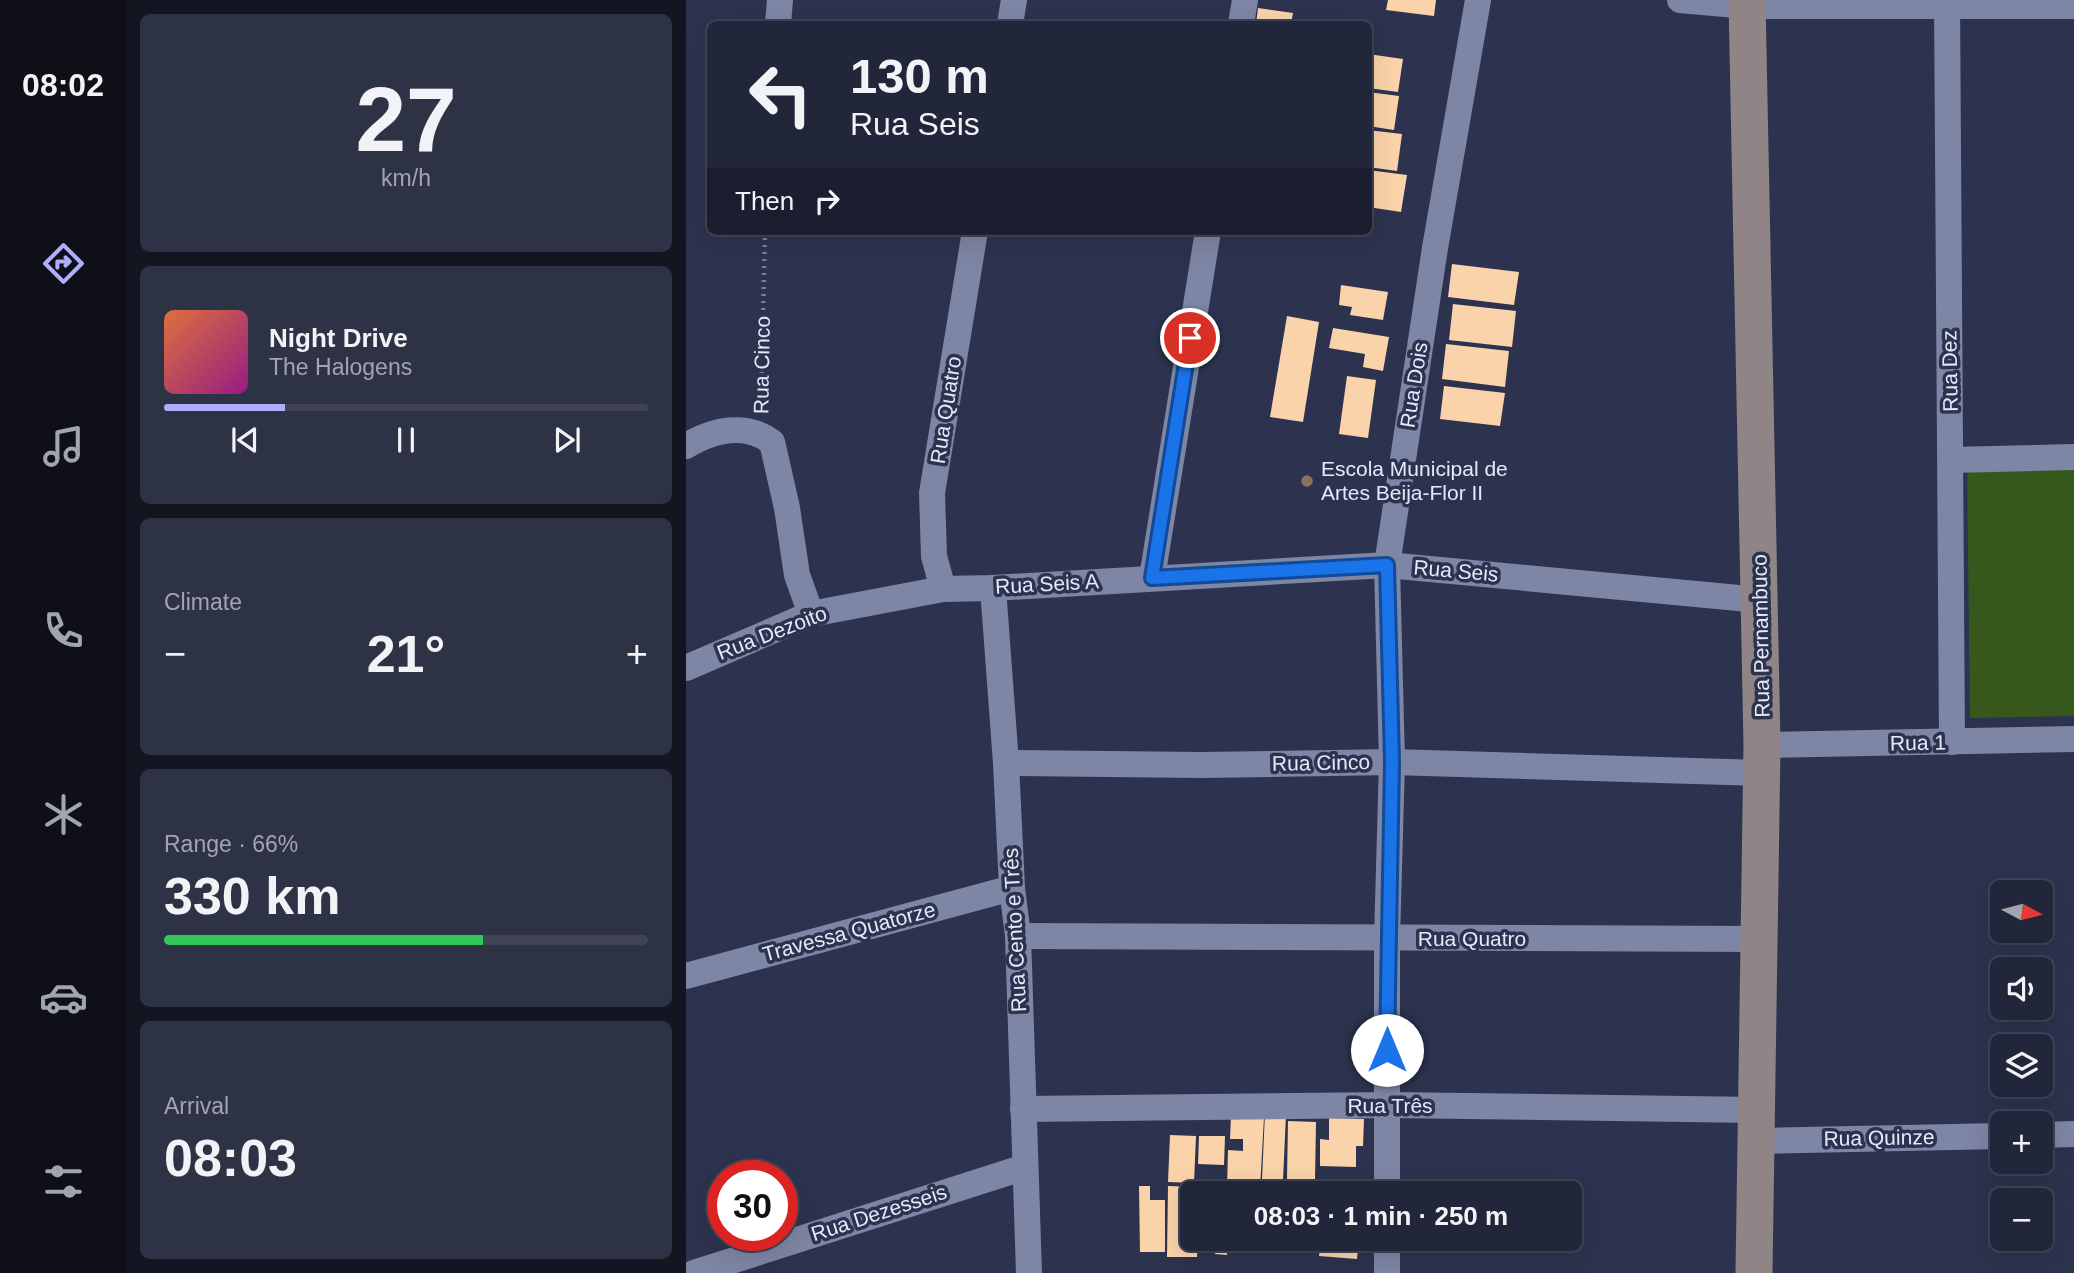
<!DOCTYPE html>
<meta charset="utf-8">
<style>
:root{--surface:#22263a;--page:#2e3245;--text:#f1f3f6;--muted:#a2a5af;--line:#3f4354;--accent:#aeaefa}
body{margin:0;font-family:Arial,sans-serif;background:var(--page);color:var(--text);height:100vh;display:flex;flex-direction:column;font-size:26px;white-space:nowrap}
*{box-sizing:border-box;margin:0}
p{font-size:23px;color:var(--muted)}
.icon{flex:none;width:38px;height:38px;fill:none;stroke:currentColor;stroke-width:2;stroke-linecap:round;stroke-linejoin:round}
.map{position:relative;flex:1;overflow:hidden}
.side{display:flex;flex-direction:column;gap:14px;padding:14px;background:#131520;width:560px}
.side>*{flex:none}
.top-card{position:absolute;left:21px;top:21px;width:665px;height:214px;border-radius:10px;box-shadow:0 7px 28px #0002,0 0 0 2px var(--line);background:#22263a;color:var(--text);overflow:hidden}
.needle{width:46px;rotate:97deg}
.controls{position:absolute;left:1304px;top:880px;display:grid;gap:14px}
.controls a{display:grid;place-items:center;width:63px;height:63px;border-radius:10px;background:var(--surface);box-shadow:0 7px 28px #0002,0 0 0 2px var(--line);font-size:35px}
.speed{position:absolute;left:21px;top:1160px;display:flex;gap:14px;font-size:35px;font-weight:700;text-align:center}
.speed>*{display:grid;place-content:center;width:91px;height:91px;border-radius:50%;background:var(--surface);box-shadow:0 7px 28px #0002,0 0 0 2px var(--line);line-height:1}
.speed .limit{border:10px solid #d22;background:#fff;color:#111}
.pin{position:absolute;display:grid;place-items:center;width:60px;height:60px;color:#fff;margin:-30px;border:4px solid #fff;border-radius:50%;box-shadow:0 2px 7px #0007}
.me{position:absolute;width:77px;margin:-38px;rotate:0deg;stroke-linejoin:round;filter:drop-shadow(0 0 5px #0008)}
.turn{display:flex;align-items:center;gap:24px;height:147px;padding:0 28px;font-size:32px}
.turn .icon{width:91px;height:91px;stroke-width:2.5}
.turn b{display:block;font-size:49px;line-height:60px}
.then{display:flex;align-items:center;height:66px;padding:0 28px;background:#0003;gap:14px;font-size:26px}
.big{font-size:52px;font-weight:700;line-height:1.1}
.side .card{flex:1;display:flex;flex-direction:column;justify-content:center;gap:10px;min-width:0;padding:0 24px;border-radius:10px;background:var(--page)}
.side .dial{align-items:center;gap:0}
.dial b{font-size:91px;line-height:1}
.song{display:flex;align-items:center;gap:21px}
.cover{width:84px;height:84px;border-radius:10px;background:linear-gradient(135deg,hsl(20 70% 55%),hsl(310 70% 35%))}
.played{height:7px;border-radius:4px;background:linear-gradient(90deg,var(--accent) 25%,var(--line) 25%)}
.keys{display:flex;justify-content:space-around;direction:ltr}
.heat{display:flex;justify-content:space-between;align-items:center;font-size:38px;direction:ltr}
.charge{height:10px;border-radius:5px;background:linear-gradient(90deg,#34c759 66%,var(--line) 0)}
.trip{position:absolute;left:494px;top:1181px;width:402px;height:70px;border-radius:10px;background:var(--surface);box-shadow:0 7px 28px #0002,0 0 0 2px var(--line);font-weight:700;line-height:70px;text-align:center}
main{display:flex;flex:1;min-height:0}
.tabs{display:flex;flex-direction:column;width:126px;justify-content:space-around;align-items:center;background:#0e0f17;color:var(--muted)}
.tabs .icon{width:49px;height:49px}
.tabs .active{color:var(--accent)}
.tabs b{font-size:32px;color:var(--text)}
.map>svg:first-child{display:block}
.green{fill:#37581d}
.building{fill:#fad3aa}
.lines{fill:none;stroke-linecap:round;stroke-linejoin:round}
.path{stroke:#7a7f96;stroke-width:4.5;stroke-dasharray:2 5;stroke-linecap:butt}
.street{stroke:#7e86a5;stroke-width:26}
.secondary{stroke:#8f8486;stroke-width:37}
.route-casing{stroke:#114b97;stroke-width:18}
.route{stroke:#1a73e8;stroke-width:12}
.education-dot{fill:#8d6e63;stroke:#2d334e;stroke-width:2.5}
.labels{text-anchor:middle;stroke-width:7;stroke-linejoin:round;paint-order:stroke}
.street-label{font-size:21px;fill:#e4e9fa;stroke:#2d334e}
.poi-label{font-size:21px;fill:#e4e9fa;stroke:#2d334e;text-anchor:start}
</style>
<main>
<nav class="tabs">
<b>08:02</b>
<svg class="icon active" aria-label="directions" viewBox="0 0 24 24"><path d="M12 3l9 9-9 9-9-9zM9 14v-3h6M13 9l2 2-2 2"/></svg>
<svg class="icon" aria-label="music" viewBox="0 0 24 24"><path d="M9 18V5l10-2v13"/><circle cx="6" cy="18" r="3"/><circle cx="16" cy="16" r="3"/></svg>
<svg class="icon" aria-label="phone" viewBox="0 0 24 24"><path d="M5 4h4l2 5-3 2q2 4 5 5l2-3 5 2v4C11 20 4 13 5 4z"/></svg>
<svg class="icon" aria-label="climate" viewBox="0 0 24 24"><path d="M12 3v18M4 7l16 10M4 17L20 7"/></svg>
<svg class="icon" aria-label="car" viewBox="0 0 24 24"><path d="M5 17H2v-5l4-1 3-4h7l3 4 3 1v5h-3M9 17h6M6 11h13"/><circle cx="7" cy="17" r="2"/><circle cx="17" cy="17" r="2"/></svg>
<svg class="icon" aria-label="filters" viewBox="0 0 24 24"><path d="M4 7h16M4 17h16"/><circle cx="9" cy="7" r="2"/><circle cx="15" cy="17" r="2"/></svg>
</nav>
<section class="side">
<div class="card dial"><b>27</b><p>km/h</p></div>
<div class="card">
<div class="song"><i class="cover"></i><div><b>Night Drive</b><p>The Halogens</p></div></div>
<div class="played"></div>
<div class="keys"><svg class="icon" aria-label="previous" viewBox="0 0 24 24"><path d="M18 5L8 12l10 7zM5 5v14"/></svg><svg class="icon" aria-label="pause" viewBox="0 0 24 24"><path d="M8 5v14M16 5v14"/></svg><svg class="icon" aria-label="next" viewBox="0 0 24 24"><path d="M6 5l10 7-10 7zM19 5v14"/></svg></div>
</div>
<div class="card"><p>Climate</p>
<div class="heat"><a>−</a><b class="big">21°</b><a>+</a></div>
</div>
<div class="card"><p>Range · 66%</p><b class="big">330 km</b><div class="charge"></div></div>
<div class="card"><p>Arrival</p><b class="big">08:03</b></div>
</section>
<div class="map">
<svg width="1388" height="1273" viewBox="0 0 1388 1273">
<rect width="100%" height="100%" fill="#2d334e"/>
<path class="green" d="M 1388,462 L 1388,716 L 1284,718 L 1281,464 Z"/>
<g class="building">
<path d="M 702,0 L 750,0 L 748,16 L 700,10 Z"/>
<path d="M 572,8 L 607,13 L 605,24 L 570,24 Z"/>
<path d="M 682,54 L 717,59 L 712,92 L 682,88 Z"/>
<path d="M 682,92 L 713,96 L 708,130 L 682,126 Z"/>
<path d="M 682,130 L 716,134 L 711,171 L 682,167 Z"/>
<path d="M 682,170 L 721,175 L 715,212 L 682,207 Z"/>
<path d="M 766,264 L 833,272 L 828,305 L 762,297 Z"/>
<path d="M 655,285 L 702,292 L 697,320 L 664,315 L 666,307 L 653,305 Z"/>
<path d="M 767,304 L 830,311 L 826,347 L 763,340 Z"/>
<path d="M 601,316 L 633,322 L 617,422 L 584,417 Z"/>
<path d="M 647,328 L 703,337 L 697,371 L 677,367 L 679,354 L 643,348 Z"/>
<path d="M 760,344 L 823,351 L 819,387 L 756,379 Z"/>
<path d="M 661,376 L 690,380 L 682,438 L 653,434 Z"/>
<path d="M 758,386 L 819,393 L 814,426 L 754,419 Z"/>
<path d="M 579,1113 L 600,1114 L 597,1180 L 576,1179 Z"/>
<path d="M 545,1116 L 578,1117 L 574,1189 L 541,1188 L 542,1150 L 557,1151 L 557,1139 L 544,1139 Z"/>
<path d="M 643,1118 L 678,1119 L 677,1146 L 670,1146 L 670,1167 L 634,1166 L 634,1139 L 643,1140 Z"/>
<path d="M 602,1121 L 630,1122 L 629,1179 L 601,1179 Z"/>
<path d="M 484,1135 L 510,1136 L 508,1183 L 482,1182 Z"/>
<path d="M 513,1136 L 539,1136 L 538,1165 L 512,1164 Z"/>
<path d="M 606,1185 L 633,1186 L 633,1194 L 606,1194 Z"/>
<path d="M 453,1186 L 464,1186 L 464,1200 L 479,1200 L 479,1252 L 454,1252 Z"/>
<path d="M 482,1186 L 513,1187 L 512,1194 L 506,1194 L 506,1239 L 512,1239 L 511,1257 L 481,1257 Z"/>
<path d="M 639,1186 L 662,1188 L 662,1194 L 639,1194 Z"/>
<path d="M 530,1239 L 541,1239 L 541,1255 L 529,1254 Z"/>
<path d="M 574,1239 L 601,1239 L 600,1253 L 573,1252 Z"/>
<path d="M 635,1239 L 673,1239 L 671,1259 L 633,1256 Z"/>
</g>
<g class="lines">
<path class="path" d="M 75,408 L 79,231"/>
<g class="street">
<path d="M 994,0 L 1061,6 L 1388,6"/>
<path d="M 1261,0 L 1266,742"/>
<path d="M 92,24 L 94,0"/>
<path d="M 324,24 L 328,0"/>
<path d="M 555,24 L 559,0"/>
<path d="M 0,446 C 27,430 59,422 86,442 L 101,508 L 111,575 L 125,614"/>
<path d="M 1265,460 L 1388,457"/>
<path d="M 466,578 L 522,231"/>
<path d="M 307,588 L 320,763 L 326,888 L 332,936 L 343,1273"/>
<path d="M 257,589 L 248,556 L 246,493 L 289,231"/>
<path d="M 0,668 L 125,614 L 257,589 L 307,588 L 701,565 L 1074,600"/>
<path d="M 1076,745 L 1388,739"/>
<path d="M 320,763 L 515,765 L 706,762 L 1076,773"/>
<path d="M 332,936 L 1072,939"/>
<path d="M 0,976 L 326,888"/>
<path d="M 337,1109 L 702,1105 L 1071,1110"/>
<path d="M 1354,1135 L 1388,1134"/>
<path d="M 1071,1141 L 1316,1136"/>
<path d="M 701,1194 L 701,939 L 706,762 L 701,565 L 749,248 L 792,0"/>
<path d="M 8,1273 L 339,1167"/>
<path d="M 701,1273 L 701,1239"/>
</g>
<path class="secondary" d="M 1061,0 L 1076,745 L 1068,1273"/>
</g>
<g class="lines">
<g class="route-casing">
<path id="route" d="M 504,338 L 466,578 L 701,565 L 706,762 L 701,1050"/>
</g>
<use href="#route" class="route"/>
</g>
<circle class="education-dot" cx="621" cy="481" r="7"/>
<g class="labels">
<g class="street-label">
<text transform="translate(76 365) rotate(-89)" y="7">Rua Cinco</text>
<text transform="translate(1264 371) rotate(-91)" y="7">Rua Dez</text>
<text transform="translate(728 385) rotate(-81)" y="7">Rua Dois</text>
<text transform="translate(260 410) rotate(-81)" y="7">Rua Quatro</text>
<text transform="translate(770 571) rotate(5)" y="7">Rua Seis</text>
<text transform="translate(361 584) rotate(-3)" y="7">Rua Seis A</text>
<text transform="translate(86 633) rotate(-21)" y="7">Rua Dezoito</text>
<text transform="translate(1075 636) rotate(-91)" y="7">Rua Pernambuco</text>
<text transform="translate(1232 743) rotate(-1)" y="7">Rua 1</text>
<text transform="translate(635 763) rotate(-1)" y="7">Rua Cinco</text>
<text transform="translate(329 930) rotate(-93)" y="7">Rua Cento e Três</text>
<text transform="translate(163 932) rotate(-15)" y="7">Travessa Quatorze</text>
<text x="786" y="946">Rua Quatro</text>
<text x="704" y="1113">Rua Três</text>
<text transform="translate(1193 1138) rotate(-1)" y="7">Rua Quinze</text>
<text transform="translate(193 1213) rotate(-18)" y="7">Rua Dezesseis</text>
</g>
<g class="poi-label">
<text x="635" y="476">Escola Municipal de<tspan x="635" dy="24">Artes Beija-Flor II</tspan></text>
</g>
</g>
</svg>
<div class="controls">
<a><svg class="needle" viewBox="-14 -14 28 28"><path d="M0-13l5 13h-10z" fill="#e53935"/><path d="M0 13l5-13h-10z" fill="#a2a5af"/></svg></a>
<a><svg class="icon" aria-label="sound" viewBox="0 0 24 24"><path d="M4 9h4l5-4v14l-5-4H4zM17 9q2 3 0 6"/></svg></a>
<a><svg class="icon" aria-label="layers" viewBox="0 0 24 24"><path d="M12 4l9 5-9 5-9-5zM3 14l9 5 9-5"/></svg></a>
<a>+</a>
<a>−</a>
</div>
<div class="speed"><div class="limit">30</div></div>
<div class="pin" style="left:504px;top:338px;background:#d93025"><svg class="icon" aria-label="arrive" viewBox="0 0 24 24"><path d="M6 21V4h12l-3 4 3 4H6"/></svg></div>
<svg class="me" style="left:701px;top:1050px" viewBox="-20 -20 40 40"><circle r="19" fill="#fff"/><path d="M0-13L10 11 0 6-10 11z" fill="#1a73e8"/></svg>
<div class="trip">08:03 · 1 min · 250 m</div>
<div class="top-card">
<div class="turn"><svg class="icon" aria-label="left" viewBox="0 0 24 24"><path d="M17 20v-9H6M10 6l-5 5 5 5"/></svg><div><b>130 m</b>Rua Seis</div></div>
<div class="then">Then<svg class="icon" aria-label="right" viewBox="0 0 24 24"><path d="M7 20v-9h11M14 6l5 5-5 5"/></svg></div>
</div>
</div>
</main>
